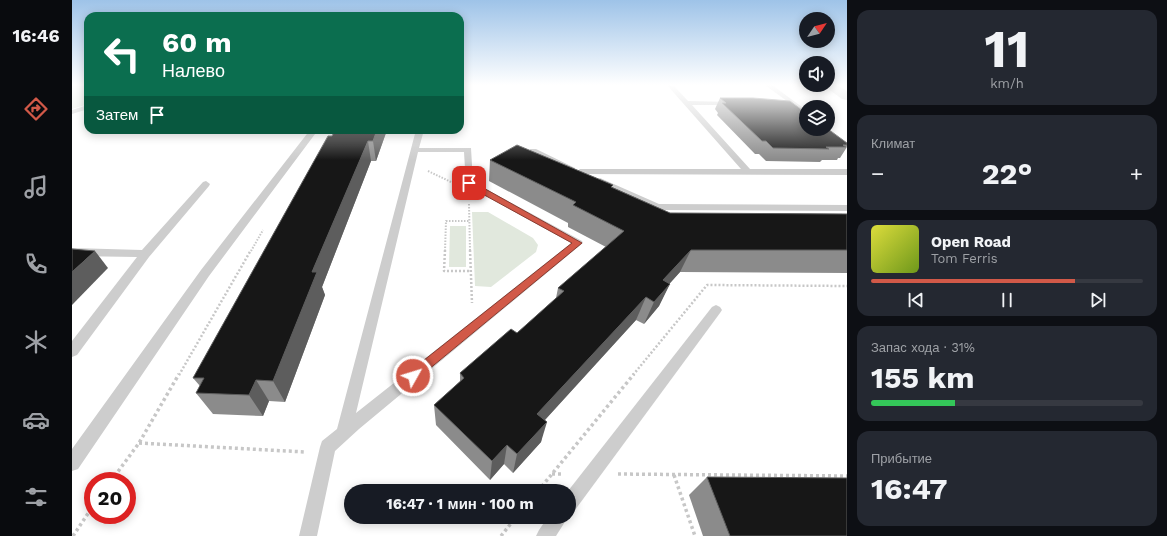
<!DOCTYPE html>
<html lang="ru">
<meta charset="utf-8">
<style>
:root{--surface:#171b24;--page:#242831;--text:#f1f3f6;--muted:#9ea1a6;--line:#363941;--accent:#d15948}
body{margin:0;font-family:"Work Sans",sans-serif;background:var(--page);color:var(--text);height:100vh;display:flex;flex-direction:column;font-size:15px;white-space:nowrap}
*{box-sizing:border-box;margin:0}
p{font-size:13px;color:var(--muted)}
.icon{flex:none;width:22px;height:22px;fill:none;stroke:currentColor;stroke-width:2;stroke-linecap:round;stroke-linejoin:round}
.map{position:relative;flex:1;overflow:hidden}
.details{display:flex;flex-direction:column;gap:10px;padding:10px;background:#0d0f14;width:320px}
.details>*{flex:none}
.top-card{position:absolute;left:12px;top:12px;width:380px;height:122px;border-radius:12px;box-shadow:0 2px 10px #0003;background:#0b6e4f;color:#fff;overflow:hidden}
.needle{width:26px;rotate:55deg}
.buttons{position:absolute;left:727px;top:12px;display:grid;gap:8px}
.buttons a{display:grid;place-items:center;width:36px;height:36px;border-radius:50%;background:var(--surface);box-shadow:0 2px 10px #0003;font-size:20px}
.speed{position:absolute;left:12px;top:472px;display:flex;gap:8px;font-size:20px;font-weight:700;text-align:center}
.speed>*{display:grid;place-content:center;width:52px;height:52px;border-radius:50%;background:var(--surface);box-shadow:0 2px 10px #0003;line-height:1}
.speed .limit{border:6px solid #d22;background:#fff;color:#111}
.pin{position:absolute;display:grid;place-items:center;width:34px;height:34px;color:#fff;margin:-17px;border-radius:8px;box-shadow:0 2px 6px #0006}
.me{position:absolute;width:44px;margin:-22px;rotate:51deg;stroke-linejoin:round;filter:drop-shadow(0 0 3px #0008)}
.turn{display:flex;align-items:center;gap:14px;height:84px;padding:0 12px;font-size:18px}
.turn .icon{width:52px;height:52px;stroke-width:2.5}
.turn b{display:block;font-size:28px;line-height:34px}
.then{display:flex;align-items:center;height:38px;padding:0 12px;background:#0003;gap:8px;font-size:15px}
.big{font-size:30px;font-weight:700;line-height:1.1}
.details .card{flex:1;display:flex;flex-direction:column;justify-content:center;gap:6px;min-width:0;padding:0 14px;border-radius:12px;background:var(--page)}
.details .dial{align-items:center;gap:0}
.dial b{font-size:52px;line-height:1}
.song{display:flex;align-items:center;gap:12px}
.cover{width:48px;height:48px;border-radius:6px;background:linear-gradient(135deg,hsl(60 70% 55%),hsl(80 70% 35%))}
.played{height:4px;border-radius:2px;background:linear-gradient(90deg,var(--accent) 75%,var(--line) 75%)}
.keys{display:flex;justify-content:space-around;direction:ltr}
.heat{display:flex;justify-content:space-between;align-items:center;font-size:22px;direction:ltr}
.charge{height:6px;border-radius:3px;background:linear-gradient(90deg,#34c759 31%,var(--line) 0)}
.trip{position:absolute;left:272px;top:484px;width:232px;height:40px;border-radius:20px;background:var(--surface);box-shadow:0 2px 10px #0003;font-weight:700;line-height:40px;text-align:center}
main{display:flex;flex:1;min-height:0}
.tabs{display:flex;flex-direction:column;width:72px;justify-content:space-around;align-items:center;background:#090b0e;color:var(--muted)}
.tabs .icon{width:28px;height:28px}
.tabs .active{color:var(--accent)}
.tabs b{font-size:18px;color:var(--text)}
.map>svg:first-child{display:block}
.green{fill:#e1e8dd}
.lines{fill:none;stroke-linecap:round;stroke-linejoin:round}
.path-far2{stroke:#c7c7c7;stroke-width:2;stroke-dasharray:1.5 1.5;stroke-linecap:butt}
.path-far1{stroke:#c7c7c7;stroke-width:2.5;stroke-dasharray:2 2;stroke-linecap:butt}
.path{stroke:#c7c7c7;stroke-width:3.5;stroke-dasharray:3 3;stroke-linecap:butt}
.service{fill:#cdcdcd;fill-rule:evenodd}
.minor{fill:#cdcdcd;fill-rule:evenodd}
.wall{fill:#8b8b8b}
.shaded-wall{fill:#5d5d5d}
.building{fill:#171717;stroke:#5d5d5d}
.route{fill:#d15948;stroke:#883a2f}
</style>
<main>
<nav class="tabs">
<b>16:46</b>
<svg class="icon active" aria-label="directions" viewBox="0 0 24 24"><path d="M12 3l9 9-9 9-9-9zM9 14v-3h6M13 9l2 2-2 2"/></svg>
<svg class="icon" aria-label="music" viewBox="0 0 24 24"><path d="M9 18V5l10-2v13"/><circle cx="6" cy="18" r="3"/><circle cx="16" cy="16" r="3"/></svg>
<svg class="icon" aria-label="phone" viewBox="0 0 24 24"><path d="M5 4h4l2 5-3 2q2 4 5 5l2-3 5 2v4C11 20 4 13 5 4z"/></svg>
<svg class="icon" aria-label="climate" viewBox="0 0 24 24"><path d="M12 3v18M4 7l16 10M4 17L20 7"/></svg>
<svg class="icon" aria-label="car" viewBox="0 0 24 24"><path d="M5 17H2v-5l4-1 3-4h7l3 4 3 1v5h-3M9 17h6M6 11h13"/><circle cx="7" cy="17" r="2"/><circle cx="17" cy="17" r="2"/></svg>
<svg class="icon" aria-label="filters" viewBox="0 0 24 24"><path d="M4 7h16M4 17h16"/><circle cx="9" cy="7" r="2"/><circle cx="15" cy="17" r="2"/></svg>
</nav>
<div class="map">
<svg width="775" height="536" viewBox="0 0 775 536">
<rect width="100%" height="100%" fill="#fff"/>
<g class="green">
<path d="M 0,85 L 16,85 L 16,104 L 0,109 Z"/>
<path d="M 400,212 L 416,212 L 461,238 L 466,245 L 464,252 L 419,287 L 403,286 Z"/>
<path d="M 378,226 L 394,226 L 394,267 L 377,267 Z"/>
</g>
<g class="lines">
<g class="path-far2">
<path d="M 356,171 L 379,182"/>
<path d="M 397,204 L 398,251"/>
<path d="M 179,251 L 191,230"/>
<path d="M 373,251 L 374,221 L 398,221"/>
</g>
<g class="path-far1">
<path d="M 373,250 L 372,271 L 399,271"/>
<path d="M 398,250 L 400,303"/>
<path d="M 107,375 L 179,250"/>
<path d="M 561,375 L 635,285 L 775,286"/>
</g>
<g class="path">
<path d="M 67,443 L 233,452"/>
<path d="M 480,474 L 491,474"/>
<path d="M 546,474 L 775,476"/>
<path d="M 602,475 L 623,536"/>
<path d="M 39,481 L 67,443 L 107,374"/>
<path d="M 466,491 L 562,374"/>
<path d="M 1,536 L 21,506"/>
<path d="M 429,536 L 444,517"/>
</g>
<g class="service">
<path d="M 595,85 L 601,85 L 616,101 L 663,102 L 663,104 L 661,105 L 620,105 L 678,169 L 775,169 L 775,175 L 505,174 L 504,172 L 508,169 L 669,169 Z"/>
<path d="M 693,85 L 700,85 L 734,110 L 734,115 Z"/>
<path d="M 16,105 L 16,109 L 0,114 L 0,110 Z"/>
<path d="M 238,130 L 246,130 L 137,276 L 6,469 L 0,471 L 0,449 L 129,270 Z"/>
<path d="M 344,130 L 352,130 L 347,148 L 399,148 L 401,182 L 510,241 L 511,243 L 287,429 L 263,451 L 245,536 L 227,536 L 248,447 L 250,441 L 265,429 ZM 346,152 L 392,152 L 394,185 L 499,243 L 284,413 Z"/>
<path d="M 458,149 L 464,149 L 503,168 L 502,170 L 496,170 L 458,153 Z"/>
<path d="M 528,178 L 587,204 L 775,205 L 775,211 L 586,210 L 525,183 L 524,181 Z"/>
<path d="M 134,181 L 138,184 L 137,186 L 77,257 L 5,355 L 0,357 L 0,341 L 65,257 L 0,256 L 0,248 L 70,250 L 131,182 Z"/>
<path d="M 644,305 L 648,307 L 650,310 L 648,313 L 503,510 L 497,513 L 496,491 L 640,307 Z"/>
<path d="M 476,517 L 496,517 L 484,536 L 464,536 L 467,530 Z"/>
</g>
<path class="minor" d="M 751,85 L 765,85 L 775,91 L 775,100 L 770,99 Z"/>
</g>
<g class="wall">
<path d="M 648,98 L 775,143 L 775,147 L 768,158 L 766,158 L 765,160 L 750,160 L 748,162 L 694,161 L 687,154 L 683,154 L 645,115 L 646,113 L 643,109 Z"/>
<path d="M 315,130 L 304,161 L 299,161 L 250,287 L 253,295 L 213,402 L 197,401 L 191,416 L 141,414 L 124,393 L 128,386 L 121,378 L 260,136 Z"/>
<path d="M 418,160 L 540,187 L 598,213 L 775,214 L 775,273 L 608,272 L 598,283 L 587,306 L 572,324 L 564,320 L 473,420 L 469,442 L 441,473 L 432,464 L 418,480 L 364,425 L 362,405 L 388,382 L 388,373 L 445,333 L 484,298 L 486,288 L 534,247 L 496,227 L 496,223 L 417,181 Z"/>
<path d="M 635,477 L 775,536 L 631,536 L 617,495 Z"/>
</g>
<g class="shaded-wall">
<path d="M 305,130 L 315,130 L 304,161 L 301,141 Z"/>
<path d="M 296,141 L 299,161 L 250,287 L 253,295 L 213,402 L 201,381 L 240,272 Z"/>
<path d="M 619,250 L 608,272 L 582,301 L 591,280 Z"/>
<path d="M 23,251 L 36,268 L 0,305 L 0,272 Z"/>
<path d="M 598,284 L 587,306 L 572,324 L 582,302 Z"/>
<path d="M 574,297 L 564,320 L 460,434 L 465,414 Z"/>
<path d="M 184,380 L 197,401 L 191,416 L 177,395 Z"/>
<path d="M 475,422 L 469,442 L 441,473 L 445,454 Z"/>
<path d="M 435,445 L 432,464 L 418,480 L 420,461 Z"/>
</g>
<g class="building">
<path d="M 648,98 L 681,98 L 718,101 L 734,113 L 734,129 L 756,129 L 775,143 L 775,145 L 771,145 L 774,147 L 754,147 L 757,149 L 701,148 L 694,141 L 690,141 L 650,103 L 654,103 Z"/>
<path d="M 263,130 L 305,130 L 301,141 L 296,141 L 240,272 L 245,272 L 201,381 L 184,380 L 177,395 L 124,393 L 132,378 L 121,378 L 256,136 L 260,136 Z"/>
<path d="M 445,145 L 541,185 L 539,187 L 598,213 L 775,214 L 775,250 L 619,250 L 591,280 L 598,284 L 582,302 L 574,297 L 465,414 L 475,422 L 445,454 L 435,445 L 420,461 L 362,405 L 392,378 L 388,373 L 439,329 L 445,333 L 492,291 L 486,288 L 552,231 L 501,205 L 504,202 L 418,160 Z"/>
<path d="M 0,249 L 23,251 L 0,272 Z"/>
<path d="M 635,477 L 775,478 L 775,536 L 658,536 Z"/>
</g>
<linearGradient id="sky" x2="0" y2="1"><stop stop-color="#9ec3e8"/><stop offset="0.53" stop-color="#fff"/><stop offset="1" stop-color="#fff" stop-opacity="0"/></linearGradient>
<rect width="775" height="160" fill="url(#sky)"/>
<path class="route" d="M 394,181 L 399,181 L 510,243 L 345,379 L 341,381 L 337,379 L 335,376 L 337,372 L 500,243 L 394,185 Z"/>
</svg>
<div class="buttons">
<a><svg class="needle" viewBox="-14 -14 28 28"><path d="M0-13l5 13h-10z" fill="#e53935"/><path d="M0 13l5-13h-10z" fill="#9ea1a6"/></svg></a>
<a><svg class="icon" aria-label="sound" viewBox="0 0 24 24"><path d="M4 9h4l5-4v14l-5-4H4zM17 9q2 3 0 6"/></svg></a>
<a><svg class="icon" aria-label="layers" viewBox="0 0 24 24"><path d="M12 4l9 5-9 5-9-5zM3 14l9 5 9-5"/></svg></a>
</div>
<div class="speed"><div class="limit">20</div></div>
<div class="pin" style="left:397px;top:183px;background:#d93025"><svg class="icon" aria-label="arrive" viewBox="0 0 24 24"><path d="M6 21V4h12l-3 4 3 4H6"/></svg></div>
<svg class="me" style="left:341px;top:376px" viewBox="-20 -20 40 40"><circle r="17" fill="#d15948" stroke="#fff" stroke-width="3"/><path d="M0-11L8 9 0 5-8 9z" fill="#fff"/></svg>
<div class="trip">16:47 · 1 мин · 100 m</div>
<div class="top-card">
<div class="turn"><svg class="icon" aria-label="left" viewBox="0 0 24 24"><path d="M17 20v-9H6M10 6l-5 5 5 5"/></svg><div><b>60 m</b>Налево</div></div>
<div class="then">Затем<svg class="icon" aria-label="arrive" viewBox="0 0 24 24"><path d="M6 21V4h12l-3 4 3 4H6"/></svg></div>
</div>
</div>
<section class="details">
<div class="card dial"><b>11</b><p>km/h</p></div>
<div class="card"><p>Климат</p>
<div class="heat"><a>−</a><b class="big">22°</b><a>+</a></div>
</div>
<div class="card">
<div class="song"><i class="cover"></i><div><b>Open Road</b><p>Tom Ferris</p></div></div>
<div class="played"></div>
<div class="keys"><svg class="icon" aria-label="previous" viewBox="0 0 24 24"><path d="M18 5L8 12l10 7zM5 5v14"/></svg><svg class="icon" aria-label="pause" viewBox="0 0 24 24"><path d="M8 5v14M16 5v14"/></svg><svg class="icon" aria-label="next" viewBox="0 0 24 24"><path d="M6 5l10 7-10 7zM19 5v14"/></svg></div>
</div>
<div class="card"><p>Запас хода · 31%</p><b class="big">155 km</b><div class="charge"></div></div>
<div class="card"><p>Прибытие</p><b class="big">16:47</b></div>
</section>
</main>
